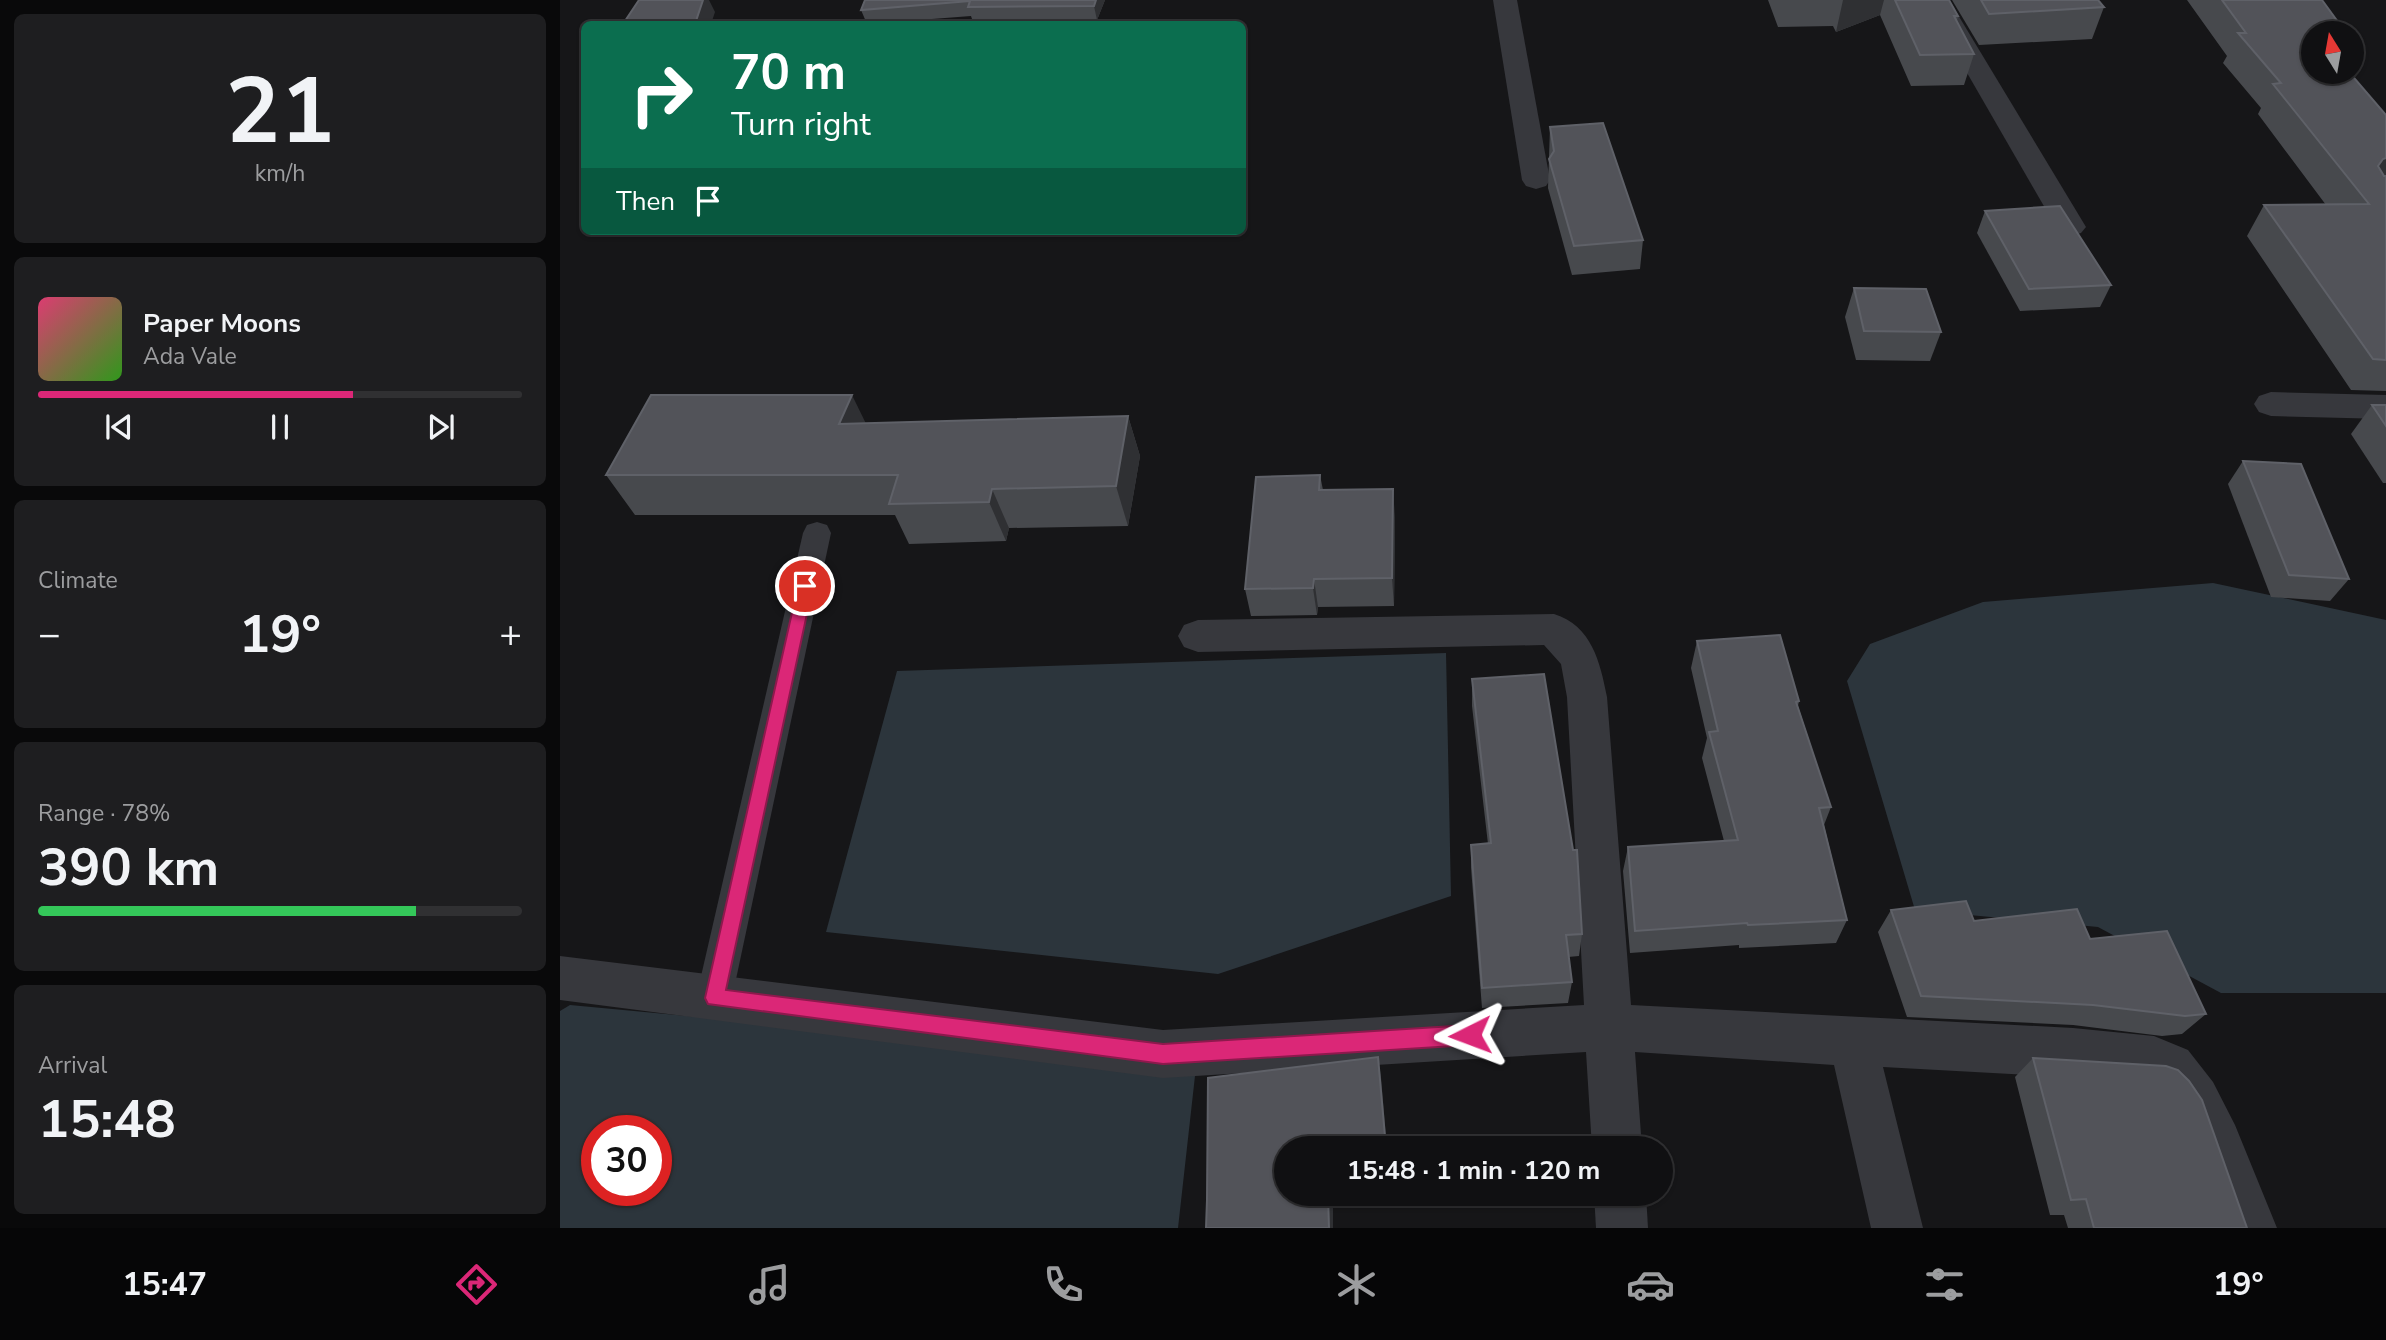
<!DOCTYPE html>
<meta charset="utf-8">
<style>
:root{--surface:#101012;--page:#1e1e20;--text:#f1f3f6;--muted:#9c9d9f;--line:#303032;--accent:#db2777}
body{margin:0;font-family:"Nunito Sans",sans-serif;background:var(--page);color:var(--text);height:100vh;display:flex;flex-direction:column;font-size:26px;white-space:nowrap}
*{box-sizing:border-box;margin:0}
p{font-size:23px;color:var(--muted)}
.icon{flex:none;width:38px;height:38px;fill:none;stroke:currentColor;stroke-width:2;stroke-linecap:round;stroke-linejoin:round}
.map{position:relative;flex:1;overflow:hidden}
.side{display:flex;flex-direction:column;gap:14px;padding:14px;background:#09090a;width:560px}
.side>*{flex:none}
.banner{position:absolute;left:21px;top:21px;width:665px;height:214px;border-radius:10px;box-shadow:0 2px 5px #0004,0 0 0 2px var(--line);background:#0b6e4f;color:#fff;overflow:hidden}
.needle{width:46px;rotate:349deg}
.buttons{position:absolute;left:1741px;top:21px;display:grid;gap:14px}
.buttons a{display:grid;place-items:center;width:63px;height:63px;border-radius:50%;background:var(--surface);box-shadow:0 2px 5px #0004,0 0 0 2px var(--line);font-size:35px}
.speed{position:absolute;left:21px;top:1115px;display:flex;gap:14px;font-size:35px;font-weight:700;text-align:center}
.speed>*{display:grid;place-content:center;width:91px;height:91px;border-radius:50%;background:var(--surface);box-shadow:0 2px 5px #0004,0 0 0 2px var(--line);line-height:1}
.speed .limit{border:10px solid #d22;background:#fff;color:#111}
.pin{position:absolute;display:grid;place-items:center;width:60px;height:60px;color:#fff;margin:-30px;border:4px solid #fff;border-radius:50%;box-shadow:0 2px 7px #0007}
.me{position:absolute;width:77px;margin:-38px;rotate:267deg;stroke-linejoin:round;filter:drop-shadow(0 0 5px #0008)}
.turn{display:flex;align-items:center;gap:24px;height:147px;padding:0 35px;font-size:32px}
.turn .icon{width:91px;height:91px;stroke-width:2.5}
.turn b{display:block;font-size:49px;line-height:60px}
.then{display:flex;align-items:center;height:66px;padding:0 35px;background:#0003;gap:14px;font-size:26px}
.big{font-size:52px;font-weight:700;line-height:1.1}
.side .card{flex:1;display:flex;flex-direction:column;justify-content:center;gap:10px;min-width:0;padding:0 24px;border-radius:10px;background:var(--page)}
.side .dial{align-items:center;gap:0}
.dial b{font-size:91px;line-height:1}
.song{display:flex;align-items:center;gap:21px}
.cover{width:84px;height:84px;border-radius:10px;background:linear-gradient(135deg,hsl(340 70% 55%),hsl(110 70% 35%))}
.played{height:7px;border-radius:4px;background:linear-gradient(90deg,var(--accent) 65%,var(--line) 65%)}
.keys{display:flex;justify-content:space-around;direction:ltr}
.heat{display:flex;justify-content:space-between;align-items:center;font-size:38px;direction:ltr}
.charge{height:10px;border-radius:5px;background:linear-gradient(90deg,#34c759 78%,var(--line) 0)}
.trip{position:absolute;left:714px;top:1136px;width:399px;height:70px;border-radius:35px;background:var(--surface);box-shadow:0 2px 5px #0004,0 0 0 2px var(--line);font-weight:700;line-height:70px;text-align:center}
.tabs{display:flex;height:112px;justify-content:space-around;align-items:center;background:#060607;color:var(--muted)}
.tabs .icon{width:49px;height:49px}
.tabs .selected{color:var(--accent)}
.tabs b{font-size:32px;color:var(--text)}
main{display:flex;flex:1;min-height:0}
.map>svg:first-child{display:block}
.water{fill:#2c353c;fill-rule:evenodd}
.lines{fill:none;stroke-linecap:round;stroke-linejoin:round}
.service{fill:#37383d;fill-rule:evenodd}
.minor{fill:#37383d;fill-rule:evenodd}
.wall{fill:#47494d}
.shaded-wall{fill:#2f3033}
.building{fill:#525359;stroke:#5f6168;stroke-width:2}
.route{fill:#db2777;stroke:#8e194d;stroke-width:2}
</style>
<main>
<section class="side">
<div class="card dial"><b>21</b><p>km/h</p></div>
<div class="card">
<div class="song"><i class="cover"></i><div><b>Paper Moons</b><p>Ada Vale</p></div></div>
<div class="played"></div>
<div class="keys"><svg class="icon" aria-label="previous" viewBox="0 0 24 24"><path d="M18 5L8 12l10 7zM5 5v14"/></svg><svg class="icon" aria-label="pause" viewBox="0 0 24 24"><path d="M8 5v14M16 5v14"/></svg><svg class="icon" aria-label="next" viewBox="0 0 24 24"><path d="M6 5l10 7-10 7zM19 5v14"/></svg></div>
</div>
<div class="card"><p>Climate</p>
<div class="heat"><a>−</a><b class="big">19°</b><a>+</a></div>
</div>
<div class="card"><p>Range · 78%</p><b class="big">390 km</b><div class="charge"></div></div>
<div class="card"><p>Arrival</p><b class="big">15:48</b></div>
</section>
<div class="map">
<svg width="1826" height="1228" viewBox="0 0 1826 1228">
<rect width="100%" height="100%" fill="#161618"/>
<g class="water">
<path d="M 1653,583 L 1826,620 L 1826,993 L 1661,993 L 1538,927 L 1355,910 L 1287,681 L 1310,644 L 1423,602 Z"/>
<path d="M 886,653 L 891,896 L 658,974 L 266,932 L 337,671 Z"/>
<path d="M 10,1005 L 287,1031 L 637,1058 L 618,1228 L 0,1228 L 0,1011 ZM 37,1130 L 96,1130 L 96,1190 L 37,1190 Z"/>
</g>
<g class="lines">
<path class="service" d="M 257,522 L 267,525 L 271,533 L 172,998 L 167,1011 L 154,1016 L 141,1011 L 136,998 L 243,533 L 247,525 Z"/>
<g class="minor">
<path d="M 933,0 L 957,0 L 990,180 L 986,186 L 976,189 L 966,186 L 962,180 Z"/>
<path d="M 1365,0 L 1389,0 L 1526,227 L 1521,233 L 1511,236 L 1501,233 L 1496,227 Z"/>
<path d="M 1711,392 L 1826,395 L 1826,419 L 1711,416 L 1699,412 L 1694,404 L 1699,396 Z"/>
<path d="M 994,614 C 1032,626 1040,662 1047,697 L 1071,1005 L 1513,1028 L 1594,1036 L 1628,1050 L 1653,1082 L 1675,1125 L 1717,1228 L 1665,1228 C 1650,1191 1627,1111 1596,1087 C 1588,1081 1570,1082 1559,1080 L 1323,1067 L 1363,1228 L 1311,1228 L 1274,1065 L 1075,1052 L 1082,1148 L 1032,1148 L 1026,1052 L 603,1078 L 0,1000 L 0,956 L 603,1030 L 1024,1005 L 1007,697 L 1001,664 L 984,645 L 638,652 L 624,647 L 618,636 L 624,625 L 638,620 Z"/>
<path d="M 1034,1194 L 1086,1194 L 1088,1228 L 1036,1228 Z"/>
</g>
</g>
<g class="wall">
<path d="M 305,0 L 545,0 L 537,20 L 413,22 L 411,16 L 307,24 L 301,10 Z"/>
<path d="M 1208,0 L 1389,0 L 1398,16 L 1397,21 L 1414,54 L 1404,85 L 1351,86 L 1320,15 L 1276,32 L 1273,26 L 1218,27 Z"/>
<path d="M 1392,0 L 1538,0 L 1544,7 L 1532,39 L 1419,45 Z"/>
<path d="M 1627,0 L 1762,0 L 1754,72 L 1792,72 L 1792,41 L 1803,56 L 1792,75 L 1826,115 L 1826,391 L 1791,390 L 1687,236 L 1704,205 L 1766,205 L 1698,114 L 1701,108 L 1663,63 L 1667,56 Z"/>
<path d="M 990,127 L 1083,240 L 1080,269 L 1012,275 L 988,188 Z"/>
<path d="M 1425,211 L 1551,285 L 1540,307 L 1460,311 L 1417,233 Z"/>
<path d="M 1294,288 L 1381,332 L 1370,361 L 1296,360 L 1285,317 Z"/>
<path d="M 1812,405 L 1826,405 L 1826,483 L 1823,483 L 1791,434 Z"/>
<path d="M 568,416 L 580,456 L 568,526 L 449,528 L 446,541 L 349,544 L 335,515 L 75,515 L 46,475 L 305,423 Z"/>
<path d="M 1683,461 L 1789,579 L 1770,601 L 1711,597 L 1668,484 Z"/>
<path d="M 760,475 L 763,490 L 835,517 L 834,606 L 758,607 L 757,615 L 691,616 L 685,589 Z"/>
<path d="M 1137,641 L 1239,701 L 1238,706 L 1271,807 L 1264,825 L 1287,920 L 1276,943 L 1179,948 L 1179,945 L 1070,953 L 1063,871 L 1068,847 L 1164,841 L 1142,758 L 1147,738 L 1131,668 Z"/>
<path d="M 912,679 L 1022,934 L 1019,956 L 1008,957 L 1012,982 L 1008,1003 L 922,1008 L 911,868 L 911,845 L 928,844 L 912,706 Z"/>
<path d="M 1331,910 L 1414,921 L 1530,939 L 1646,1014 L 1622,1034 L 1602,1036 L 1513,1025 L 1347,1017 L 1318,932 Z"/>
<path d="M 1473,1058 L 1687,1228 L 1508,1228 L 1504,1215 L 1490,1215 L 1455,1077 Z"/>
</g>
<g class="shaded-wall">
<path d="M 143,0 L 149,0 L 155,12 L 151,24 L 135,24 Z"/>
<path d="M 536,0 L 545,0 L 537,20 L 534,6 Z"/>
<path d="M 1283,0 L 1324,0 L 1320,15 L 1276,32 Z"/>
<path d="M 1826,158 L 1826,186 L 1804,189 L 1799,197 L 1818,166 L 1823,159 Z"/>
<path d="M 292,395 L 312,436 L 279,424 Z"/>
<path d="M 568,416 L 580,456 L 568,526 L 556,486 Z"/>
<path d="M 432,489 L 449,528 L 446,541 L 429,502 Z"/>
<path d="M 833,489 L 835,517 L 834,606 L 832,578 Z"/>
<path d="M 754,579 L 758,607 L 757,615 L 753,588 Z"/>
<path d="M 818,1057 L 821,1077 L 827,1148 L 826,1148 Z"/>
<path d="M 768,1194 L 773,1194 L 773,1228 L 769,1228 Z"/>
</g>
<g class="building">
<path d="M 79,0 L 143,0 L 135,24 L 63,24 Z"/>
<path d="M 305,0 L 536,0 L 534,6 L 408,7 L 410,1 L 301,10 Z"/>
<path d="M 1335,0 L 1389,0 L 1398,16 L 1394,16 L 1414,54 L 1360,55 Z"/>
<path d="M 1421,0 L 1538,0 L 1544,7 L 1429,14 Z"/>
<path d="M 1662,0 L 1762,0 L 1786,33 L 1754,33 L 1754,72 L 1789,72 L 1826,115 L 1826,158 L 1823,159 L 1818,166 L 1824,176 L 1826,176 L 1826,360 L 1813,359 L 1704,205 L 1809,204 L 1713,84 L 1721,83 L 1678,33 L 1686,33 Z"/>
<path d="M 1792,41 L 1803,56 L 1792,57 Z"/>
<path d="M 1043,123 L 1083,240 L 1014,246 L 989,159 L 994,151 L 990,127 Z"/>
<path d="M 1500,206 L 1551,285 L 1469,289 L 1425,211 Z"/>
<path d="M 1294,288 L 1366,289 L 1381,332 L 1304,331 Z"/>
<path d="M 91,395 L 292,395 L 279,424 L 568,416 L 556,486 L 432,489 L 429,502 L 329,504 L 338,475 L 46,475 Z"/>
<path d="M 1812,405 L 1826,405 L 1826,426 Z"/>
<path d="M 1683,461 L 1741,464 L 1789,579 L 1729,575 Z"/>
<path d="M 760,475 L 759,490 L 833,489 L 832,578 L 754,579 L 753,588 L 685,589 L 696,477 Z"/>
<path d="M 1220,635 L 1239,701 L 1236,702 L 1271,807 L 1259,808 L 1287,920 L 1188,925 L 1187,923 L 1075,931 L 1068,847 L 1178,840 L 1149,732 L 1158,731 L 1137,641 Z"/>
<path d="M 984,674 L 1013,850 L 1017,850 L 1022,934 L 1006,935 L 1012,982 L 922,988 L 911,845 L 931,843 L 912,679 Z"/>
<path d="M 1406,901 L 1414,921 L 1517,909 L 1530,939 L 1607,931 L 1646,1014 L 1625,1016 L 1533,1005 L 1361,996 L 1331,910 Z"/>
<path d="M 818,1057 L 826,1148 L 726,1148 L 726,1194 L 768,1194 L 769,1228 L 646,1228 L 647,1200 L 648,1078 Z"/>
<path d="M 1473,1058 L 1606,1066 L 1618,1070 L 1629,1081 L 1642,1100 L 1687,1228 L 1534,1228 L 1526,1199 L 1511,1200 Z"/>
</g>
<path class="route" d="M 245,580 L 253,586 L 166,990 L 603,1044 L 910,1025 L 917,1028 L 920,1035 L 917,1042 L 910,1045 L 603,1064 L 148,1004 L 145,998 L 238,586 Z"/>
</svg>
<div class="buttons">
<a><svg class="needle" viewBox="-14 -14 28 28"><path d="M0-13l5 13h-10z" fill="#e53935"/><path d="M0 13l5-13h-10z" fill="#9c9d9f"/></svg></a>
</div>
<div class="speed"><div class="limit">30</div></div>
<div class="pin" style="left:245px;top:586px;background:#d93025"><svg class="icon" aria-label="arrive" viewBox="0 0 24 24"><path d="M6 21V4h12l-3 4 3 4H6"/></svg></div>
<svg class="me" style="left:910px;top:1035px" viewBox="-20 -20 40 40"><path d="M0-17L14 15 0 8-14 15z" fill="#db2777" stroke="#fff" stroke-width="4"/></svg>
<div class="trip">15:48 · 1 min · 120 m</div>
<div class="banner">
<div class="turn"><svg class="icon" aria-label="right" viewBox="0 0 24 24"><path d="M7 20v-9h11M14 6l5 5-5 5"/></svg><div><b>70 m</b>Turn right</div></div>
<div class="then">Then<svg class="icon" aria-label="arrive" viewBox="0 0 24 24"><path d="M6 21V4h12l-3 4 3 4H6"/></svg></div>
</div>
</div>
</main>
<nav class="tabs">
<b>15:47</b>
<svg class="icon selected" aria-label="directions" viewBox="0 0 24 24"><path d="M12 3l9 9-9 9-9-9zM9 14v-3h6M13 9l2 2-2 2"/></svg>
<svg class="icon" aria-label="music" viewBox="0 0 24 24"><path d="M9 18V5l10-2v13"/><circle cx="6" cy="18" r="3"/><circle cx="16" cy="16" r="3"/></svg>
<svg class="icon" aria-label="phone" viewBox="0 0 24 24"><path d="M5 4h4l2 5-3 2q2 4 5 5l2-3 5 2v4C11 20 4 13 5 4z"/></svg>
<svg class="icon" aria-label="climate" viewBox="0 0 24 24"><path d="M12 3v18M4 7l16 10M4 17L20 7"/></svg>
<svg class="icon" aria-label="car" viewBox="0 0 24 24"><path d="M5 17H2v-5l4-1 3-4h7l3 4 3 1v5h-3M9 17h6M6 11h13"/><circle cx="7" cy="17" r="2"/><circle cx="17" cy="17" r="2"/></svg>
<svg class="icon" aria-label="filters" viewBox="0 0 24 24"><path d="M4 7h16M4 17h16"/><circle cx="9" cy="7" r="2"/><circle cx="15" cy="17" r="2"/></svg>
<b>19°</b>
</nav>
